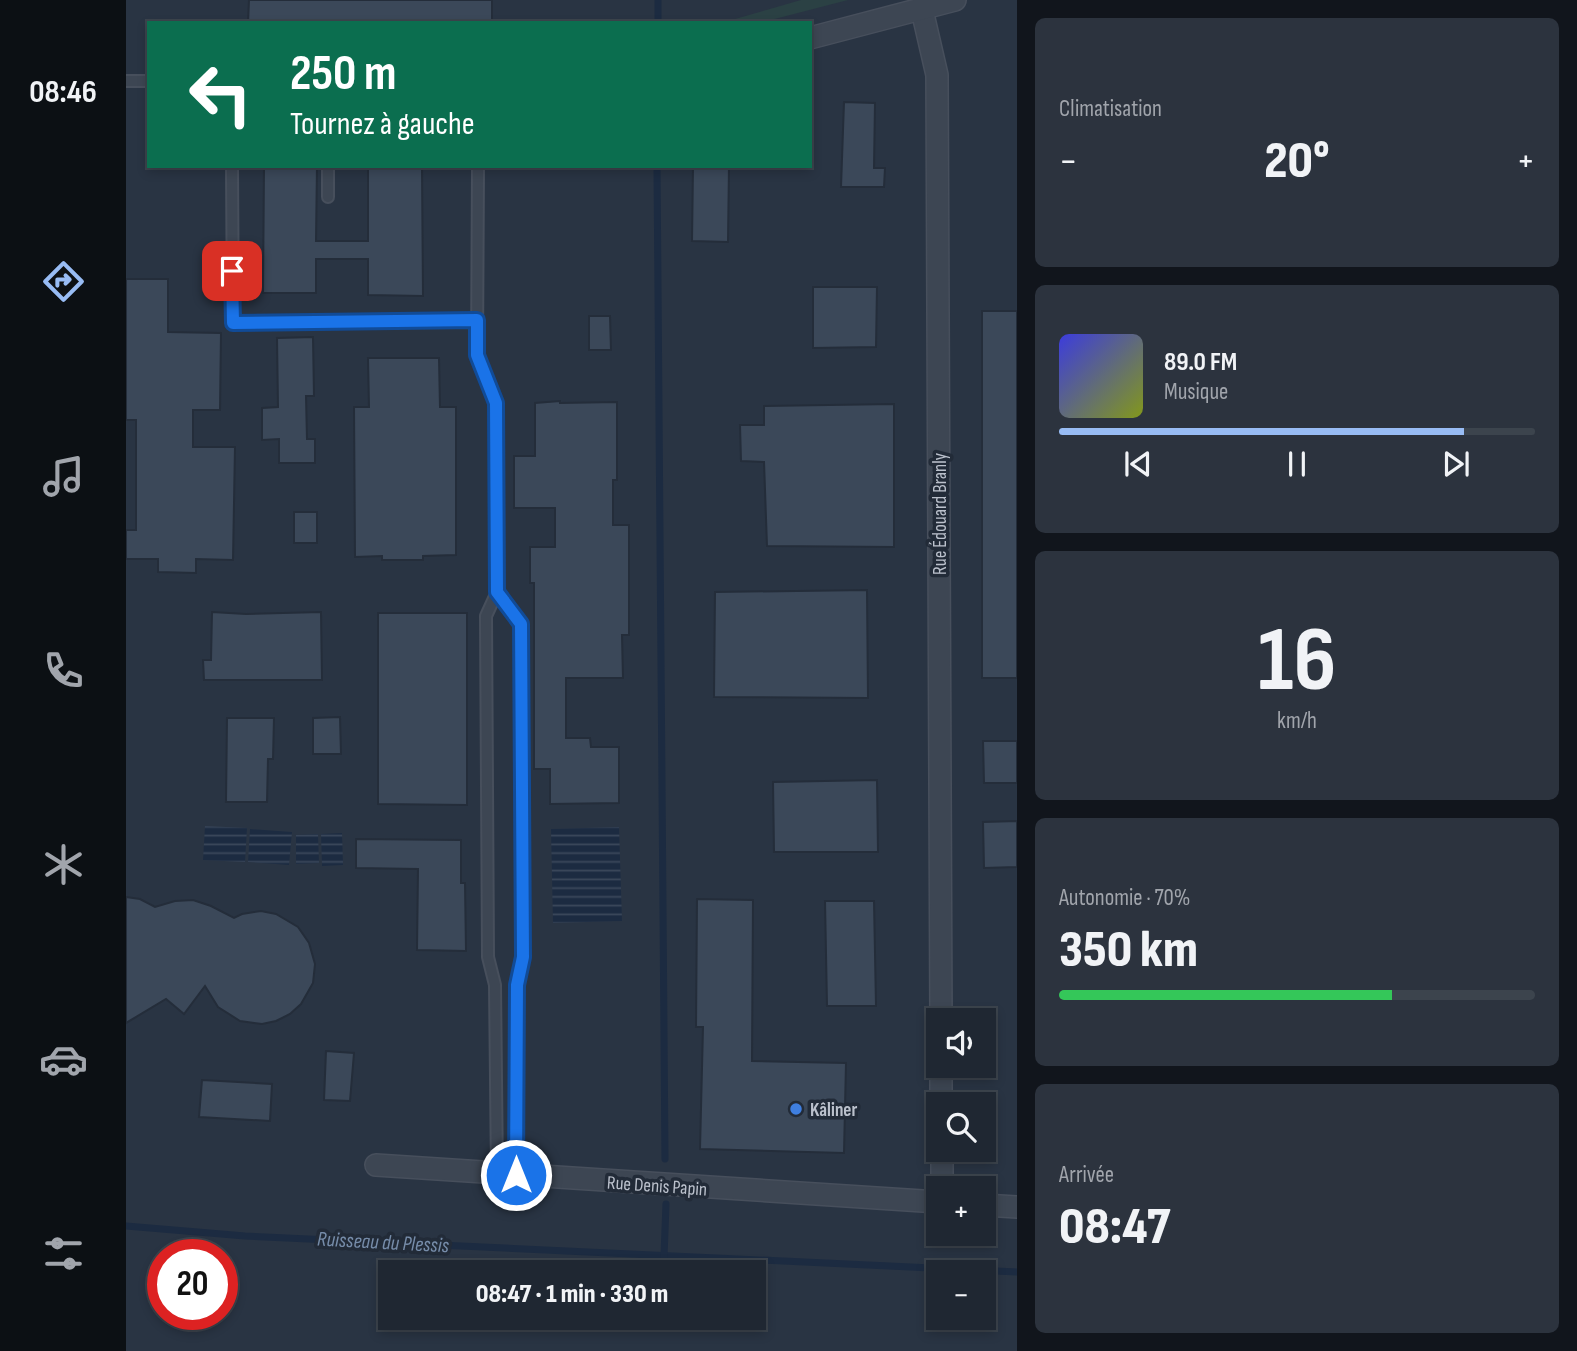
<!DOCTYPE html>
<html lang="fr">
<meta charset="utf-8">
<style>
:root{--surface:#1f2732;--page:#2c333e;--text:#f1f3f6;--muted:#a1a5ac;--line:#3c444d;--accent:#98bcf4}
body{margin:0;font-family:"Sofia Sans Condensed",sans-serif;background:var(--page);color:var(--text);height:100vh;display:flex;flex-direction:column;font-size:26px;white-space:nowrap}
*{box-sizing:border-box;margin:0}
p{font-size:23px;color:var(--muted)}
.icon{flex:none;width:38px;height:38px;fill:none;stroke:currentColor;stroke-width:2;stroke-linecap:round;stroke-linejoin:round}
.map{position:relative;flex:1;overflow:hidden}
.details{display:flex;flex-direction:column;gap:18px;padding:18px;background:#11151c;width:560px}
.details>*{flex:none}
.top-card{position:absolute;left:21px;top:21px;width:665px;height:147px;border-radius:0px;box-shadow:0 4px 10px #0003,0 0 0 2px var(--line);background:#0b6e4f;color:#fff;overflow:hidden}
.controls{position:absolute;left:800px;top:1008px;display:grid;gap:14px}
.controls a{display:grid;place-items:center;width:70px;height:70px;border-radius:0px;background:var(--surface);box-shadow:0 4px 10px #0003,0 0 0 2px var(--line);font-size:35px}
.speed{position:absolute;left:21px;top:1239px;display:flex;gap:14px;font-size:35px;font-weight:700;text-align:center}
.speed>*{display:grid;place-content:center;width:91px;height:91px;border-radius:50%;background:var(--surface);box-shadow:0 4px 10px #0003,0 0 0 2px var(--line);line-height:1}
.speed .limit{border:10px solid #d22;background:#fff;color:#111}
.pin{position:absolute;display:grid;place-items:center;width:60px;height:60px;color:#fff;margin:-30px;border-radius:14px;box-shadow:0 4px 10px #0006}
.me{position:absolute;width:77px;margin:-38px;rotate:0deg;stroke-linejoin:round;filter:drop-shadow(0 0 5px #0008)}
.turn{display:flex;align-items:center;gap:24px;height:147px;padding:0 28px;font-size:32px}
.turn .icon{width:91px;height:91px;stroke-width:2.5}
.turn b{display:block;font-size:49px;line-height:60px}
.big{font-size:52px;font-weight:800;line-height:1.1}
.details .card{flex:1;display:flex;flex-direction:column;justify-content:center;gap:10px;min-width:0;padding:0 24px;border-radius:10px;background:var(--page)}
.details .dial{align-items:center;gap:0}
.dial b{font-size:91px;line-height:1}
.song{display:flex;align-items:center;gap:21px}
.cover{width:84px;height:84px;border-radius:10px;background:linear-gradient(135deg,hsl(240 70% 55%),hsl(70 70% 35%))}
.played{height:7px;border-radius:4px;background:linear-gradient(90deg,var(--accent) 85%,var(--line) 85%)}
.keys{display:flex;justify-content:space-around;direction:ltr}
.heat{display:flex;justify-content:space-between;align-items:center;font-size:38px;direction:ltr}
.charge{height:10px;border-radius:5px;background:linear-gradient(90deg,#34c759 70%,var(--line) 0)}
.trip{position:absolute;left:252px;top:1260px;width:388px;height:70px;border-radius:0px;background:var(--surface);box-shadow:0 4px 10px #0003,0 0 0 2px var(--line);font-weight:800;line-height:70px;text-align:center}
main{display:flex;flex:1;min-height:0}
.dock{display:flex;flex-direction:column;width:126px;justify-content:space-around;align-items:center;background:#0c1014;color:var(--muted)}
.dock .icon{width:49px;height:49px}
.dock .selected{color:var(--accent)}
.dock b{font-size:32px;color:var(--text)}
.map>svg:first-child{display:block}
.grass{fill:#2b4144}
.water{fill:url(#water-rules)}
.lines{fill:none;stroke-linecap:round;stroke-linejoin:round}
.stream{stroke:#1c2b41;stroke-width:7}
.building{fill:#3b4859;stroke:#242d3a;stroke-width:2}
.lane-casing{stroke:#474f5c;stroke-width:14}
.street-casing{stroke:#474f5c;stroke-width:24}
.lane{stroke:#3d4653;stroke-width:10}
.street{stroke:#3d4653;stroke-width:21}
.route-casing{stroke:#114b97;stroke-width:18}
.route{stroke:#1a73e8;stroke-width:12}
.shop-dot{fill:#3f7fe0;stroke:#222b38;stroke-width:2.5}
.labels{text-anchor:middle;stroke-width:7;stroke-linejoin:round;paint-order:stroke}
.street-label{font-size:19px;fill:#bbc1cc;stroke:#222b38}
.poi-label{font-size:19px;font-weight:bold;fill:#bbc1cc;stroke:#222b38;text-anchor:start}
.water-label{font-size:21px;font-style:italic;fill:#768ca9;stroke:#222b38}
</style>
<main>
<nav class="dock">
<b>08:46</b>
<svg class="icon selected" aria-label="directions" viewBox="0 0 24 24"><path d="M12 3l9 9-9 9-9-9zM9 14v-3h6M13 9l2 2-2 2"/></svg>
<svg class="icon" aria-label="music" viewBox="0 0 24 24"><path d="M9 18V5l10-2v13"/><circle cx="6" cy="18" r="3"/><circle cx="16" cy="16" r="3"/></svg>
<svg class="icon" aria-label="phone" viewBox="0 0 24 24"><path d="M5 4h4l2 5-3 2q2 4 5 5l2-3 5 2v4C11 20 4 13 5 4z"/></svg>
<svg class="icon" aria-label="climate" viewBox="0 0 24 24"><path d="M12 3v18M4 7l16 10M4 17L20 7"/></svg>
<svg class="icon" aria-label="car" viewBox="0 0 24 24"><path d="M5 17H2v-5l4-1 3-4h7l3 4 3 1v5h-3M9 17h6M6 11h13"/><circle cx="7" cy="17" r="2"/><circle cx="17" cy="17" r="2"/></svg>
<svg class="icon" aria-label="filters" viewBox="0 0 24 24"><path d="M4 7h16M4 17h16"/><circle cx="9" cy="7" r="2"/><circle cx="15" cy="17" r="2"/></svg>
</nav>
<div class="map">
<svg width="891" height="1351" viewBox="0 0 891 1351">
<defs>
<pattern id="water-rules" width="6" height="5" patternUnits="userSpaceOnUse" patternTransform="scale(1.75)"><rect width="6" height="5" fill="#1c2b41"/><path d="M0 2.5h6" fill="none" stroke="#3b485b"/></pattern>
</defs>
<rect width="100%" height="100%" fill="#293443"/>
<path class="grass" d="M 675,0 L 722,0 L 633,23 L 595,23 Z"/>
<g class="water">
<path d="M 79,826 L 121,828 L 119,862 L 77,860 Z"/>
<path d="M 493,827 L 496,921 L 427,923 L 425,829 Z"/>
<path d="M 124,829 L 166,832 L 163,865 L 122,862 Z"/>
<path d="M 216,833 L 217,865 L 196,866 L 195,834 Z"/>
<path d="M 192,834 L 193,863 L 170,864 L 170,835 Z"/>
</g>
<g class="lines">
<g class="stream">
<path d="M 532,23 L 532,0"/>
<path d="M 531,166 L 539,1159"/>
<path d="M 0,1226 L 119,1236 L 891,1272"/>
<path d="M 538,1256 L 540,1204"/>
</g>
</g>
<g class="building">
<path d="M 123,0 L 366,0 L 366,23 L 122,23 Z"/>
<path d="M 718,102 L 749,103 L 748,168 L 759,168 L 758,187 L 715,187 Z"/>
<path d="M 138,166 L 191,166 L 190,241 L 242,241 L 242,166 L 296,166 L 297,296 L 242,295 L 242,259 L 190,259 L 190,293 L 137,293 Z"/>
<path d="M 567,166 L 603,166 L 602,242 L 566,241 Z"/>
<path d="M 0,279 L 42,279 L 42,332 L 95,333 L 94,410 L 67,410 L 67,447 L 109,447 L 107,560 L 70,559 L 70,573 L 32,572 L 32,559 L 0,559 L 0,530 L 10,530 L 10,420 L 0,420 Z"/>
<path d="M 687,287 L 751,287 L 750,347 L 687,348 Z"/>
<rect x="856" y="311" width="35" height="367"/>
<path d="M 463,316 L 484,316 L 485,350 L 463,350 Z"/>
<path d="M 187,337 L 188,396 L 180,396 L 181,439 L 189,439 L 189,463 L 153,463 L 153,439 L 136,440 L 136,408 L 152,407 L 151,338 Z"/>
<path d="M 242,358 L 313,358 L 314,407 L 330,407 L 330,555 L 297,556 L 297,560 L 256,560 L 256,556 L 229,557 L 228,407 L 243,407 Z"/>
<path d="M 434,401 L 434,403 L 491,402 L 491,480 L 487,480 L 487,525 L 503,525 L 503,635 L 496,635 L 497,678 L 440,678 L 440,738 L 464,738 L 465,747 L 493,747 L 493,803 L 424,804 L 424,769 L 408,769 L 408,583 L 404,583 L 404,547 L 429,547 L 429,508 L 388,508 L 388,456 L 409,456 L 409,403 Z"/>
<path d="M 768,404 L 768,547 L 641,546 L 638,462 L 615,461 L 614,425 L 638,425 L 638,406 Z"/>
<rect x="168" y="512" width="23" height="31"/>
<path d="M 741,590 L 742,698 L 588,697 L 589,592 Z"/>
<path d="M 86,612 L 120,614 L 195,612 L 196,680 L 78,680 L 77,660 L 85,660 Z"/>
<path d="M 252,613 L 341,613 L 341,805 L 252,804 Z"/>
<path d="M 214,717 L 215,754 L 187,754 L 187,718 Z"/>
<path d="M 101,718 L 148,718 L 147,759 L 142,759 L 141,802 L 100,802 Z"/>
<path d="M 857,741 L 891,741 L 891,783 L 858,783 Z"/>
<path d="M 751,780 L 752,852 L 648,852 L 647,782 Z"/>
<path d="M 891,821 L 891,867 L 858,868 L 857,822 Z"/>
<path d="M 230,839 L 335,840 L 335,883 L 339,883 L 340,951 L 291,950 L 292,869 L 230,868 Z"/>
<path d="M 0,897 L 14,899 L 29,907 L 49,901 L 67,900 L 85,906 L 108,918 L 116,914 L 135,911 L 150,914 L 172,927 L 183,943 L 189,964 L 187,983 L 175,1004 L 164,1014 L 150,1021 L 136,1024 L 114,1021 L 92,1007 L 79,986 L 58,1014 L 40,999 L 0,1023 Z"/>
<path d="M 571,899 L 627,900 L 626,1061 L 720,1063 L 718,1153 L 574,1149 L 577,1027 L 570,1027 Z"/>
<path d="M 699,901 L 748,901 L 750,1006 L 701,1006 Z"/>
<path d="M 200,1051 L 228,1053 L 224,1101 L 198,1100 Z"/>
<path d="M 76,1080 L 146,1084 L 144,1121 L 73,1117 Z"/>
</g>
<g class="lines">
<g class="lane-casing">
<g id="lane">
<path d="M 0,81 L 23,81"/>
<path d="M 106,166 L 107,323 L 351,320"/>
<path d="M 352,166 L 351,355 L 370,403 L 371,592 L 360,616 L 362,957 L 369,985 L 371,1174"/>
<path d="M 202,197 L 202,166"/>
<path d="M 371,592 L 395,624 L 397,956 L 391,985 L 391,1175"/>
</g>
</g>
<g class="street-casing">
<g id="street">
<path d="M 796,10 L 811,75 L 815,1020"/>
<path d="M 684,38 L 829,0"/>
<path d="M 815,1066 L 815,1104"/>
<path d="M 816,1150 L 816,1188"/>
<path d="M 250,1165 L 812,1202"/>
<path d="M 858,1205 L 891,1207"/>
</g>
</g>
<use href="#lane" class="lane"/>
<use href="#street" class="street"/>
</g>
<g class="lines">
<g class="route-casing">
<path id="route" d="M 106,271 L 107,323 L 351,320 L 351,355 L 370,403 L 371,592 L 395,624 L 397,957 L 391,985 L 390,1175"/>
</g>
<use href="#route" class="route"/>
</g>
<circle class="shop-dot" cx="670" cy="1109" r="7"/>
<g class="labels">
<g class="street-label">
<text transform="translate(813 514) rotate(-90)" y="7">Rue Édouard Branly</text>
<text transform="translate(531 1185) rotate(4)" y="7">Rue Denis Papin</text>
</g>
<g class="poi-label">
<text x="684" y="1116">Kâliner</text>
</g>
<g class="water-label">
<text transform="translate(257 1242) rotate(3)" y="7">Ruisseau du Plessis</text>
</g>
</g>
</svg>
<div class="controls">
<a><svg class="icon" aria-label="sound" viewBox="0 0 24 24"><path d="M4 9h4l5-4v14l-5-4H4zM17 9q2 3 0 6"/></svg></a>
<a><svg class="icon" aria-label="search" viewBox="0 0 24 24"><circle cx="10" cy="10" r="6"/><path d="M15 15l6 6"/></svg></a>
<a>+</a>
<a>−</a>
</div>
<div class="speed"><div class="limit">20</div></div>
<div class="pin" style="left:106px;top:271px;background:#d93025"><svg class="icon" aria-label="arrive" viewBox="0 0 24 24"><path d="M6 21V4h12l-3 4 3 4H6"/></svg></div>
<svg class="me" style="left:390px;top:1175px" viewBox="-20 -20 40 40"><circle r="17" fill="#1a73e8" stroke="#fff" stroke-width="3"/><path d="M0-11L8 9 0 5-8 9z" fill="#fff"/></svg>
<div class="trip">08:47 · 1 min · 330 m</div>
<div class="top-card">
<div class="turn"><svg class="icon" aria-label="left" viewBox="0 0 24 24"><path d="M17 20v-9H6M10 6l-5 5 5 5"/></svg><div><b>250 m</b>Tournez à gauche</div></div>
</div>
</div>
<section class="details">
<div class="card"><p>Climatisation</p>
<div class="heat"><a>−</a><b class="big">20°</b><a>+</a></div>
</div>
<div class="card">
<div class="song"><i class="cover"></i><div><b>89.0 FM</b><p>Musique</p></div></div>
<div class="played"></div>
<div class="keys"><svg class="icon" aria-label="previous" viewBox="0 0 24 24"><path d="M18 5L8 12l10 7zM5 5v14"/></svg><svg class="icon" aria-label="pause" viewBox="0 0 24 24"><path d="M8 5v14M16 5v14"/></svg><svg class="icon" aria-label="next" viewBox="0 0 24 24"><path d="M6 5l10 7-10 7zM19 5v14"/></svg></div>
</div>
<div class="card dial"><b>16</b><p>km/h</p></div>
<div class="card"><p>Autonomie · 70%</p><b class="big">350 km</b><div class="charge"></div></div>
<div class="card"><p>Arrivée</p><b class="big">08:47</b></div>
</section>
</main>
